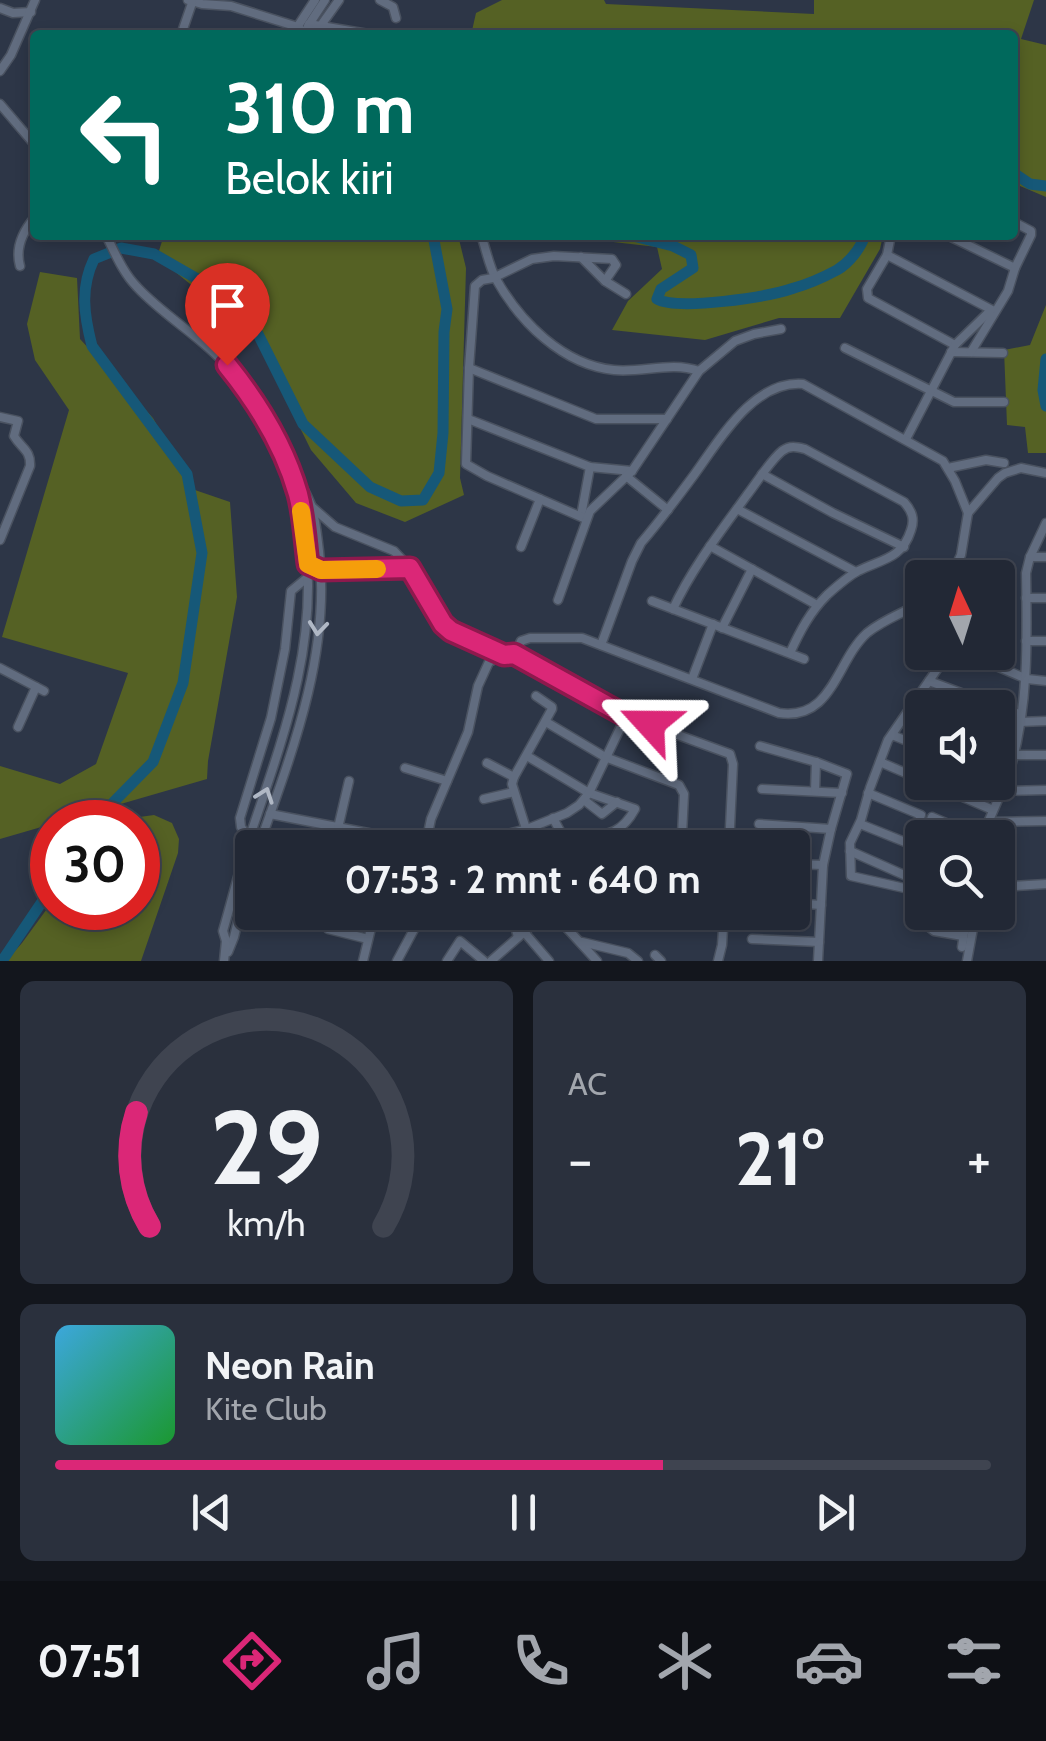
<!DOCTYPE html>
<html lang="id">
<meta charset="utf-8">
<style>
:root{--surface:#222835;--page:#2a303d;--text:#f1f3f6;--muted:#a2a6ad;--line:#3f4450;--accent:#db2777}
body{margin:0;font-family:Cabin,sans-serif;background:var(--page);color:var(--text);height:100vh;display:flex;flex-direction:column;font-size:38px;white-space:nowrap}
*{box-sizing:border-box;margin:0}
p{font-size:32px;color:var(--muted)}
.icon{flex:none;width:55px;height:55px;fill:none;stroke:currentColor;stroke-width:2;stroke-linecap:round;stroke-linejoin:round}
.map{position:relative;height:961px;overflow:hidden}
.drawer{display:flex;flex-direction:column;gap:20px;padding:20px;background:#13161d;flex:1}
.drawer>*{flex:none}
.top-card{position:absolute;left:30px;top:30px;width:988px;height:210px;border-radius:10px;box-shadow:0 5px 15px #0003,0 0 0 2px var(--line);background:#00695c;color:#fff;overflow:hidden}
.needle{width:65px;rotate:356deg}
.tools{position:absolute;left:905px;top:560px;display:grid;gap:20px}
.tools a{display:grid;place-items:center;width:110px;height:110px;border-radius:10px;background:var(--surface);box-shadow:0 5px 15px #0003,0 0 0 2px var(--line);font-size:50px}
.speed{position:absolute;left:30px;top:800px;display:flex;gap:20px;font-size:50px;font-weight:700;text-align:center}
.speed>*{display:grid;place-content:center;width:130px;height:130px;border-radius:50%;background:var(--surface);box-shadow:0 5px 15px #0003,0 0 0 2px var(--line);line-height:1}
.speed .limit{border:15px solid #d22;background:#fff;color:#111}
.pin{position:absolute;display:grid;place-items:center;width:85px;height:85px;color:#fff;margin:-102px -42px;border-radius:50% 50% 50% 0;rotate:-45deg;box-shadow:0 0 10px #0007}
.pin .icon{rotate:45deg}
.me{position:absolute;width:110px;margin:-55px;rotate:294deg;stroke-linejoin:round;filter:drop-shadow(0 0 8px #0008)}
.turn{display:flex;align-items:center;gap:35px;height:210px;padding:0 30px;font-size:45px}
.turn .icon{width:130px;height:130px;stroke-width:2.5}
.turn b{display:block;font-size:70px;line-height:85px}
.big{font-size:75px;font-weight:700;line-height:1.1}
.drawer .card{flex:1;display:flex;flex-direction:column;justify-content:center;gap:15px;min-width:0;padding:0 35px;border-radius:15px;background:var(--page)}
.drawer .dial{align-items:center;gap:0}
.dial svg{height:260px;overflow:visible;fill:none;stroke:var(--line);stroke-width:7;stroke-linecap:round;text-anchor:middle}
.dial text{fill:var(--text);stroke:none}
.song{display:flex;align-items:center;gap:30px}
.cover{width:120px;height:120px;border-radius:15px;background:linear-gradient(135deg,hsl(200 70% 55%),hsl(130 70% 35%))}
.played{height:10px;border-radius:5px;background:linear-gradient(90deg,var(--accent) 65%,var(--line) 65%)}
.keys{display:flex;justify-content:space-around;direction:ltr}
.heat{display:flex;justify-content:space-between;align-items:center;font-size:55px;direction:ltr}
.drawer .tiles{flex:1;display:grid;gap:20px;grid-template-columns:1fr 1fr}
.card:last-child{grid-column:span 2}
.trip{position:absolute;left:235px;top:830px;width:575px;height:100px;border-radius:10px;background:var(--surface);box-shadow:0 5px 15px #0003,0 0 0 2px var(--line);font-weight:700;line-height:100px;text-align:center}
.tab-bar{display:flex;height:160px;justify-content:space-around;align-items:center;background:#0e1015;color:var(--muted)}
.tab-bar .icon{width:70px;height:70px}
.tab-bar .current{color:var(--accent)}
.tab-bar b{font-size:45px;color:var(--text)}
.map>svg:first-child{display:block}
.green{fill:#556124}
.lines{fill:none;stroke-linecap:round;stroke-linejoin:round}
.river{stroke:#165878;stroke-width:11}
.street-casing{stroke:#4a5260;stroke-width:11}
.street{stroke:#616c7f;stroke-width:8}
.oneway{stroke:#b0b8c5}
.route-casing{stroke:#8e194d;stroke-width:25}
.route{stroke:#db2777;stroke-width:18}
.slow{stroke:#f59e0b;stroke-width:18}
</style>
<div class="map">
<svg width="1046" height="961" viewBox="0 0 1046 961">
<rect width="100%" height="100%" fill="#2d3647"/>
<g class="green">
<path d="M 502,0 L 604,0 L 606,4 L 814,14 L 814,0 L 1034,0 L 1021,39 L 1046,45 L 1046,197 L 1013,183 L 1012,35 L 471,35 L 476,13 Z"/>
<path d="M 164,235 L 458,235 L 466,268 L 460,478 L 464,495 L 405,522 L 356,503 L 311,450 L 255,337 L 157,257 Z"/>
<path d="M 552,235 L 883,235 L 880,249 L 840,318 L 779,318 L 705,340 L 612,330 L 628,301 L 662,269 L 657,247 Z"/>
<path d="M 40,272 L 77,278 L 80,339 L 153,418 L 192,489 L 230,502 L 237,597 L 208,761 L 207,779 L 0,839 L 0,766 L 60,784 L 96,764 L 128,673 L 2,637 L 69,410 L 35,360 L 27,324 Z"/>
<path d="M 1046,305 L 1046,453 L 1028,453 L 1025,427 L 1007,425 L 1004,350 L 1030,345 Z"/>
<path d="M 154,815 L 172,823 L 179,839 L 178,853 L 141,961 L 6,961 L 22,943 L 52,902 L 52,908 L 138,908 L 138,822 L 118,822 L 125,819 Z"/>
</g>
<g class="lines">
<g class="river">
<path d="M 1012,172 L 1030,184 L 1046,186"/>
<path d="M 629,235 L 673,246 L 691,255 L 693,268 L 661,289 L 657,299 C 678,311 768,297 794,288 C 808,284 824,277 837,270 C 849,263 861,248 865,235"/>
<path d="M 1046,359 L 1043,390 L 1046,406"/>
<path d="M 94,822 L 153,762 L 183,683 L 202,553 L 187,474 L 92,346 C 84,315 80,288 94,259 L 121,248 L 154,254 L 201,281 L 258,334 L 303,424 L 370,487 L 401,501 L 423,500 L 439,473 L 443,433 L 444,332 L 447,309 L 433,235"/>
<path d="M 2,961 L 52,887"/>
</g>
<g class="street-casing">
<g id="street">
<path d="M 188,0 L 202,4 L 231,6 L 298,27 L 304,32"/>
<path d="M 380,0 L 393,7 L 396,18"/>
<path d="M 0,8 L 13,13 L 31,12"/>
<path d="M 309,24 L 374,35"/>
<path d="M 308,26 L 325,0"/>
<path d="M 181,35 L 192,3"/>
<path d="M 292,35 L 315,0"/>
<path d="M 314,35 L 339,0"/>
<path d="M 0,71 L 11,55 L 35,0"/>
<path d="M 0,104 L 35,145"/>
<path d="M 106,235 C 115,253 123,273 137,287 C 165,317 202,337 229,368 C 249,391 263,418 278,445 C 288,465 303,484 311,505 C 316,519 317,536 319,551 C 331,653 292,753 258,848"/>
<path d="M 481,235 C 486,249 489,266 496,279 C 520,322 563,365 614,370 C 643,373 671,361 699,371"/>
<path d="M 891,235 L 887,255 L 867,289 L 868,298 L 955,345"/>
<path d="M 947,235 L 1015,268"/>
<path d="M 887,255 L 994,311"/>
<path d="M 581,257 L 605,281 L 626,294"/>
<path d="M 20,266 C 15,248 23,231 35,217"/>
<path d="M 845,348 L 954,402 L 1004,402"/>
<path d="M 951,352 L 1003,353"/>
<path d="M 971,352 L 1008,291 L 1015,268 L 1031,235 L 1031,231 L 1012,221"/>
<path d="M 469,368 L 596,419 L 667,419"/>
<path d="M 0,417 L 18,421 L 14,436 C 21,448 31,450 30,466 L 0,540"/>
<path d="M 468,419 L 590,467 L 632,471"/>
<path d="M 906,439 L 955,345 L 991,310"/>
<path d="M 948,468 L 986,460 L 1004,463"/>
<path d="M 762,474 L 833,513 L 904,547"/>
<path d="M 626,476 L 668,510"/>
<path d="M 737,509 L 856,572"/>
<path d="M 301,510 L 311,506 L 335,527 L 394,551 L 410,568 L 443,623 L 451,631 L 503,655 L 515,655 L 626,716 L 730,754 L 733,764 L 729,848"/>
<path d="M 581,516 L 590,467"/>
<path d="M 586,519 L 487,476 L 466,464 L 469,368 L 475,286 L 482,280 L 493,278 L 532,259 L 554,256 L 612,259 L 616,265 L 605,281"/>
<path d="M 710,546 L 817,605"/>
<path d="M 521,547 L 540,499"/>
<path d="M 1030,557 L 1046,557"/>
<path d="M 308,564 L 321,570 L 410,568"/>
<path d="M 950,578 L 961,555 L 968,513 L 998,478 L 1005,473 L 1021,468 L 1046,473"/>
<path d="M 1026,598 L 1046,598"/>
<path d="M 558,600 L 590,511 L 632,471 L 699,371 L 735,341 L 754,334 L 781,329"/>
<path d="M 652,601 L 804,659"/>
<path d="M 673,609 C 692,568 721,531 747,495 C 758,481 769,462 782,451 C 790,445 797,447 805,449 L 904,502 C 912,511 915,519 911,530 C 902,559 882,559 858,571 C 847,577 837,586 827,595 C 810,612 800,631 790,653"/>
<path d="M 722,628 L 752,569"/>
<path d="M 1026,641 L 1046,641"/>
<path d="M 601,645 L 632,561 L 641,543 C 660,521 677,498 694,475 C 719,441 753,380 803,384 L 943,461 L 955,481 L 968,513"/>
<path d="M 963,652 L 1027,679 L 1046,681"/>
<path d="M 515,655 L 521,641 L 530,638 L 582,638 L 779,713 C 833,721 836,661 867,633 C 884,619 904,613 922,602"/>
<path d="M 0,668 L 44,691"/>
<path d="M 692,679 L 713,624"/>
<path d="M 929,681 L 969,696 L 964,708"/>
<path d="M 977,708 L 980,698 L 1021,715"/>
<path d="M 546,722 L 605,757 L 679,785 L 684,794 L 682,835"/>
<path d="M 1019,722 L 1046,721"/>
<path d="M 18,727 L 36,687"/>
<path d="M 892,735 L 922,747"/>
<path d="M 998,740 L 1015,747"/>
<path d="M 760,746 L 816,762 L 847,774 L 831,829 L 823,865 L 818,961"/>
<path d="M 1013,755 L 1046,755"/>
<path d="M 527,756 L 589,793 L 635,809 C 615,846 591,830 561,845"/>
<path d="M 880,762 L 922,780"/>
<path d="M 487,763 L 514,777"/>
<path d="M 405,768 L 447,781"/>
<path d="M 928,782 L 933,782"/>
<path d="M 947,782 L 944,789 L 993,810"/>
<path d="M 762,789 L 842,793"/>
<path d="M 815,791 L 816,762"/>
<path d="M 1001,791 L 1046,790"/>
<path d="M 484,799 L 514,792"/>
<path d="M 584,800 L 602,814 L 617,802"/>
<path d="M 270,814 L 399,839 L 402,846 L 419,848"/>
<path d="M 553,818 L 566,842"/>
<path d="M 988,822 L 1046,821"/>
<path d="M 759,824 L 831,829"/>
<path d="M 860,824 L 910,844 L 921,815 L 868,793"/>
<path d="M 338,828 L 349,781"/>
<path d="M 924,838 L 932,817 L 981,838"/>
<path d="M 981,838 C 992,814 1003,790 1011,766 C 1029,703 1027,637 1026,573 L 1030,557 L 1046,523"/>
<path d="M 997,838 L 998,834"/>
<path d="M 249,839 L 241,827 L 240,818 L 271,718 L 285,649 L 291,591 L 308,577"/>
<path d="M 425,848 L 431,819 L 468,732 L 478,686 L 489,662 L 503,655"/>
<path d="M 494,848 L 492,838 L 527,829 L 567,813 L 579,805 L 589,793 L 626,716"/>
<path d="M 532,848 L 512,784 L 514,777 L 552,709 L 552,707 L 536,696"/>
<path d="M 850,851 L 922,883"/>
<path d="M 792,864 L 823,865"/>
<path d="M 998,887 L 1046,884"/>
<path d="M 922,892 L 851,876 L 850,843 L 861,820 L 870,788 L 888,740 L 949,652"/>
<path d="M 792,903 L 821,905"/>
<path d="M 511,912 L 518,937"/>
<path d="M 552,912 L 597,961"/>
<path d="M 930,912 L 929,927 L 934,931 L 963,936"/>
<path d="M 328,929 L 368,939"/>
<path d="M 524,932 L 549,961"/>
<path d="M 752,939 L 819,942"/>
<path d="M 582,942 L 628,953 L 638,961"/>
<path d="M 962,947 L 967,912"/>
<path d="M 228,952 L 234,937 L 252,863"/>
<path d="M 655,955 L 661,961"/>
<path d="M 224,961 L 226,941 L 223,931 C 232,900 240,867 250,836 C 283,738 319,644 305,539 C 302,518 300,499 292,480"/>
<path d="M 363,961 L 375,912"/>
<path d="M 397,961 L 419,920 L 426,912"/>
<path d="M 447,961 L 460,941 L 484,961"/>
<path d="M 491,961 L 547,912"/>
<path d="M 718,961 L 722,945 L 724,912"/>
<path d="M 967,961 L 976,912"/>
</g>
</g>
<use href="#street" class="street"/>
</g>
<defs><path id="oneway-chevron" d="M-2-3.5L2.5 0L-2 3.5" fill="none" stroke-width="1.6" stroke-linecap="round" stroke-linejoin="round" transform="scale(2.5)"/></defs>
<g class="oneway">
<use href="#oneway-chevron" transform="translate(318 628) rotate(96)"/>
<use href="#oneway-chevron" transform="translate(265 795) rotate(-70)"/>
</g>
<g class="lines">
<g class="route-casing">
<path id="route" d="M 227,365 C 257,402 285,448 298,494 C 304,517 305,541 308,564 L 321,570 L 410,568 L 443,624 L 451,631 L 504,655 L 514,654 L 626,716 L 650,724"/>
</g>
<use href="#route" class="route"/>
<path class="slow" d="M 301,511 L 308,564 L 321,570 L 377,569"/>
</g>
</svg>
<div class="tools">
<a><svg class="needle" viewBox="-14 -14 28 28"><path d="M0-13l5 13h-10z" fill="#e53935"/><path d="M0 13l5-13h-10z" fill="#a2a6ad"/></svg></a>
<a><svg class="icon" aria-label="sound" viewBox="0 0 24 24"><path d="M4 9h4l5-4v14l-5-4H4zM17 9q2 3 0 6"/></svg></a>
<a><svg class="icon" aria-label="search" viewBox="0 0 24 24"><circle cx="10" cy="10" r="6"/><path d="M15 15l6 6"/></svg></a>
</div>
<div class="speed"><div class="limit">30</div></div>
<div class="pin" style="left:227px;top:365px;background:#d93025"><svg class="icon" aria-label="arrive" viewBox="0 0 24 24"><path d="M6 21V4h12l-3 4 3 4H6"/></svg></div>
<svg class="me" style="left:650px;top:724px" viewBox="-20 -20 40 40"><path d="M0-17L14 15 0 8-14 15z" fill="#db2777" stroke="#fff" stroke-width="4"/></svg>
<div class="trip">07:53 · 2 mnt · 640 m</div>
<div class="top-card">
<div class="turn"><svg class="icon" aria-label="left" viewBox="0 0 24 24"><path d="M17 20v-9H6M10 6l-5 5 5 5"/></svg><div><b>310 m</b>Belok kiri</div></div>
</div>
</div>
<section class="drawer">
<div class="tiles">
<div class="card dial"><svg viewBox="0 0 100 80">
<path d="M14 69A42 42 0 1 1 86 69"/>
<path d="M14 69A42 42 0 0 1 10 34" stroke="#db2777"/>
<text x="50" y="56" font-size="32" font-weight="700">29</text>
<text x="50" y="72" font-size="11">km/h</text>
</svg></div>
<div class="card"><p>AC</p>
<div class="heat"><a>−</a><b class="big">21°</b><a>+</a></div>
</div>
<div class="card">
<div class="song"><i class="cover"></i><div><b>Neon Rain</b><p>Kite Club</p></div></div>
<div class="played"></div>
<div class="keys"><svg class="icon" aria-label="previous" viewBox="0 0 24 24"><path d="M18 5L8 12l10 7zM5 5v14"/></svg><svg class="icon" aria-label="pause" viewBox="0 0 24 24"><path d="M8 5v14M16 5v14"/></svg><svg class="icon" aria-label="next" viewBox="0 0 24 24"><path d="M6 5l10 7-10 7zM19 5v14"/></svg></div>
</div>
</div>
</section>
<nav class="tab-bar">
<b>07:51</b>
<svg class="icon current" aria-label="directions" viewBox="0 0 24 24"><path d="M12 3l9 9-9 9-9-9zM9 14v-3h6M13 9l2 2-2 2"/></svg>
<svg class="icon" aria-label="music" viewBox="0 0 24 24"><path d="M9 18V5l10-2v13"/><circle cx="6" cy="18" r="3"/><circle cx="16" cy="16" r="3"/></svg>
<svg class="icon" aria-label="phone" viewBox="0 0 24 24"><path d="M5 4h4l2 5-3 2q2 4 5 5l2-3 5 2v4C11 20 4 13 5 4z"/></svg>
<svg class="icon" aria-label="climate" viewBox="0 0 24 24"><path d="M12 3v18M4 7l16 10M4 17L20 7"/></svg>
<svg class="icon" aria-label="car" viewBox="0 0 24 24"><path d="M5 17H2v-5l4-1 3-4h7l3 4 3 1v5h-3M9 17h6M6 11h13"/><circle cx="7" cy="17" r="2"/><circle cx="17" cy="17" r="2"/></svg>
<svg class="icon" aria-label="filters" viewBox="0 0 24 24"><path d="M4 7h16M4 17h16"/><circle cx="9" cy="7" r="2"/><circle cx="15" cy="17" r="2"/></svg>
</nav>
